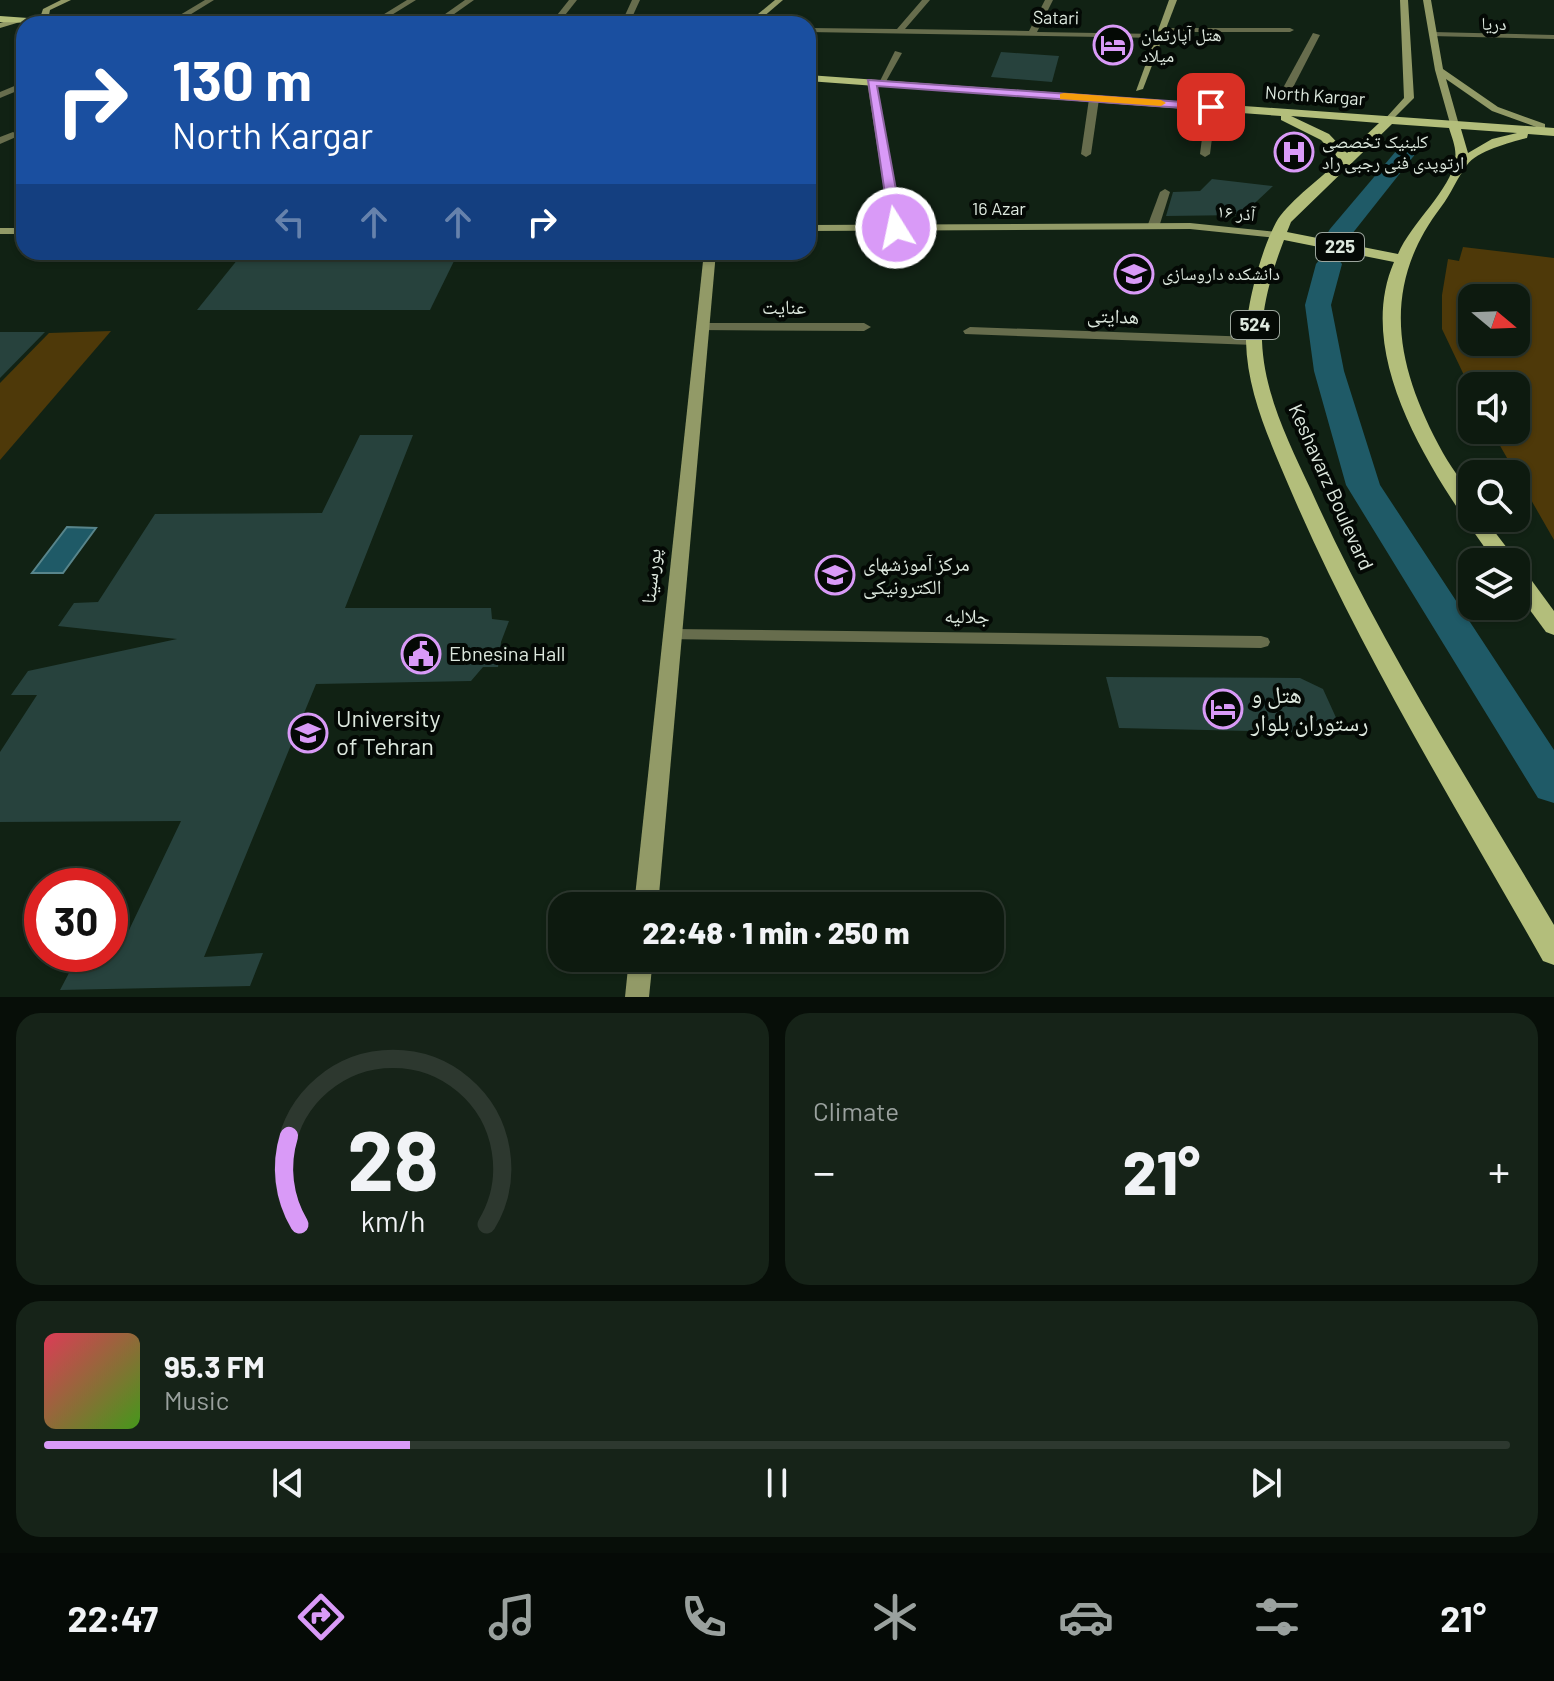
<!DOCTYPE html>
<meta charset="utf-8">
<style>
:root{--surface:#0d1a0f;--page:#162318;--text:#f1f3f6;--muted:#9aa19e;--line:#2d382f;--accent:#d99af7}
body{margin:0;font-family:Barlow,"Noto Naskh Arabic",sans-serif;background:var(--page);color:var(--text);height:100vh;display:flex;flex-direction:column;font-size:30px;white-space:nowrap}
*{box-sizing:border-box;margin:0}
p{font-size:26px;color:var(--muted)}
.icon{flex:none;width:44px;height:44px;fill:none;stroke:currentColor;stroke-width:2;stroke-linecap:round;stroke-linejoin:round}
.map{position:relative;height:997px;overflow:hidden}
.panel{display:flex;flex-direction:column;gap:16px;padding:16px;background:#070e08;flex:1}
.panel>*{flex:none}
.guide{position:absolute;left:16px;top:16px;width:800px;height:244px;border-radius:24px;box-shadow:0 2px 6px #0004,0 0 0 2px var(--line);background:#1a4fa0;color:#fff;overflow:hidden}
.needle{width:52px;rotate:109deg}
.controls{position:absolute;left:1458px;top:284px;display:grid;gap:16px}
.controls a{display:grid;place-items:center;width:72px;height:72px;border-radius:16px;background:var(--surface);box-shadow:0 2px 6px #0004,0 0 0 2px var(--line);font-size:40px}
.speed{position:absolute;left:24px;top:868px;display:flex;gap:16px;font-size:40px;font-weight:700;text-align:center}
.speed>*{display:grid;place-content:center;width:104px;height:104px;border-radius:50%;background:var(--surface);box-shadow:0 2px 6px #0004,0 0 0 2px var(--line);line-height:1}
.speed .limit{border:12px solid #d22;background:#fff;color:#111}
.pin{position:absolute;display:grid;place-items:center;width:68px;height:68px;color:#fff;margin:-34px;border-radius:16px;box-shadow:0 4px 12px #0006}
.me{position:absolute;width:88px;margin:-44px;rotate:350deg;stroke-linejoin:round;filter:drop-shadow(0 0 6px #0008)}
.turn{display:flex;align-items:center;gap:28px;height:168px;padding:0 24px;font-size:36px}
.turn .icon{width:104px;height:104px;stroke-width:2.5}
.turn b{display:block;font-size:56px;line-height:68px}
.lanes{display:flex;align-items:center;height:76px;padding:0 24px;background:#0003;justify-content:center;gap:40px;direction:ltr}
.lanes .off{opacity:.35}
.big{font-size:60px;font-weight:800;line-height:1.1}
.panel .widget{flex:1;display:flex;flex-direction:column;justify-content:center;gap:12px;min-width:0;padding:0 28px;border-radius:24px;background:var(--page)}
.panel .dial{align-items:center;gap:0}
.dial svg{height:208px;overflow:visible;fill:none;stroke:var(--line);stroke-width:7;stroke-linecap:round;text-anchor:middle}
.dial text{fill:var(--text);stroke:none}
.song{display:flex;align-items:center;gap:24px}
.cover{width:96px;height:96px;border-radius:12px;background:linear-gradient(135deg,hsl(350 70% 55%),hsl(100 70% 35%))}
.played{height:8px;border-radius:4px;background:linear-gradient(90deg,var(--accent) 25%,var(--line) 25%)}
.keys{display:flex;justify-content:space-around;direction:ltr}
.heat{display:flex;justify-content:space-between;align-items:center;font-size:44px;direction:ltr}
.panel .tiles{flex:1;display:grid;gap:16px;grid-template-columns:1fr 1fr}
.widget:last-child{grid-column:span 2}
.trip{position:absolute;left:548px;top:892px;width:456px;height:80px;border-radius:24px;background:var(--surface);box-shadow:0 2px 6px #0004,0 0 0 2px var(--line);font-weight:800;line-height:80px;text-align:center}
.tab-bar{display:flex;height:128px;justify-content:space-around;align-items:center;background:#050a06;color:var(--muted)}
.tab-bar .icon{width:56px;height:56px}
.tab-bar .current{color:var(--accent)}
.tab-bar b{font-size:36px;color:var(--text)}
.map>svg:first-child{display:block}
.green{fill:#4e3909;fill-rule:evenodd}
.water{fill:#1f5a67;stroke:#58858b;stroke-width:2}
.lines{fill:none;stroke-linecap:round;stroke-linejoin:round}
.canal{fill:#1f5a67;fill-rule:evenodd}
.building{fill:#27423d}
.street{fill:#676d4d;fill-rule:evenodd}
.secondary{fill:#929a67;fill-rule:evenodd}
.primary{fill:#b3be7b;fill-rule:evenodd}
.route{fill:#d99af7;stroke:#8d64a1;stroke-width:2}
.slow{fill:#f59e0b}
.labels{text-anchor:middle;stroke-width:8;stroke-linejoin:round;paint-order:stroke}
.far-street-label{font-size:18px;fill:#dde8de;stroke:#040905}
.far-poi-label{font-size:18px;fill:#dde8de;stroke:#040905;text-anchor:start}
.shield{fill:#040905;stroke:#9ca59d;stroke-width:2}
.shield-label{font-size:18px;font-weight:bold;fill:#dde8de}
.street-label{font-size:20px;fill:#dde8de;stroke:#040905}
.poi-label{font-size:20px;fill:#dde8de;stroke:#040905;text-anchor:start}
.near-poi-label{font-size:24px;fill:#dde8de;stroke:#040905;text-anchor:start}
</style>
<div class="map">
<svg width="1554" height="997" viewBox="0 0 1554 997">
<rect width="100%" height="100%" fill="#112214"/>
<g class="green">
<path d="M 1463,247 L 1554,258 L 1554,540 L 1491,430 L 1516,430 L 1516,386 L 1472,386 L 1472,392 L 1442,329 L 1442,295 L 1448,259 L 1459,261 ZM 1472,298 L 1516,298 L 1516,342 L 1472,342 Z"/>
<path d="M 111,331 L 0,460 L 0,383 L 49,333 Z"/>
</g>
<path class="water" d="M 67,527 L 96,528 L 63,573 L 32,573 Z"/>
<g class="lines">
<g class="canal">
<path d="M 1409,142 L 1420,148 L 1348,239 L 1330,239 L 1327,234 L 1330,229 L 1402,144 Z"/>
<path d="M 1329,256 L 1338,259 L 1342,264 L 1331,305 L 1344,371 L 1380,485 L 1554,750 L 1554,803 L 1538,798 L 1346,485 L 1314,371 L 1305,305 L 1316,264 L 1320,259 Z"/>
</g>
</g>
<g class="building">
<path d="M 1001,52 L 1059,56 L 1052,82 L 991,77 Z"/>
<path d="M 1212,179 L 1273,186 L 1242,215 L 1166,216 L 1173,192 L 1200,191 Z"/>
<path d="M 238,259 L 455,259 L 430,310 L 197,310 Z"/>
<path d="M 0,332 L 45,332 L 0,378 Z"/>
<path d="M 360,435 L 413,435 L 345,608 L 491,608 L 492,619 L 509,621 L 501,642 L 498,667 L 483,667 L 471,681 L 316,684 L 204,957 L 263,953 L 250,986 L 60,990 L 79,954 L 110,954 L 110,951 L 119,951 L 181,821 L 0,822 L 0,752 L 37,695 L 11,695 L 28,671 L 177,639 L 58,626 L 74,603 L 98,602 L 155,514 L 322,513 Z"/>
<path d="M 1106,677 L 1300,678 L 1323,689 L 1343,733 L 1119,728 Z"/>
</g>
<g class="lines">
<g class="street">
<path d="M 205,0 L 214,0 L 175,24 L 165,24 Z"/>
<path d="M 407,0 L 416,0 L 377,24 L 368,24 Z"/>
<path d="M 465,0 L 474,0 L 440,24 L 431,24 Z"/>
<path d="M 569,0 L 577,0 L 558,24 L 550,24 Z"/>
<path d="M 632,0 L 640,0 L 629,24 L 621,24 Z"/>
<path d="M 922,0 L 930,0 L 905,29 L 1029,31 L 1045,0 L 1053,0 L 1037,32 L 1159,34 L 1163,36 L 1159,38 L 808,32 L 808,28 L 897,29 Z"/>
<path d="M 1162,28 L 1290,28 L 1294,30 L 1290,32 L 1159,32 Z"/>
<path d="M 1433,32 L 1554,35 L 1554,39 L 1430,36 Z"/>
<path d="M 1313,33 L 1320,35 L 1287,99 L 1279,101 L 1277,99 Z"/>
<path d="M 895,51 L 902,53 L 884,85 L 878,85 Z"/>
<path d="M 871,79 L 875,82 L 902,228 L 896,231 L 890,228 L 867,82 Z"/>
<path d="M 24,82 L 24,88 L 0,98 L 0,92 Z"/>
<path d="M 1094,96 L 1099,99 L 1091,154 L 1086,157 L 1081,154 L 1089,99 Z"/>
<path d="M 1211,104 L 1216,107 L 1210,154 L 1205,157 L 1200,154 L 1206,107 Z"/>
<path d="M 13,132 L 18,135 L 16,137 L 0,144 L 0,137 Z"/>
<path d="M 1165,189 L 1170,192 L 1159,227 L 1149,229 L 1147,227 L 1160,192 Z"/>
<path d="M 703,323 L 864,323 L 871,327 L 864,331 L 698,330 L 696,327 Z"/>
<path d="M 970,327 L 1254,337 L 1261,341 L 1254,345 L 965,334 L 963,331 Z"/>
<path d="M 672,629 L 1261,636 L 1268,638 L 1270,642 L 1268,646 L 1261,648 L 666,639 L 663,635 L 666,631 Z"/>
</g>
<g class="secondary">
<path d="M 61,0 L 71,0 L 50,10 L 49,15 L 55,23 L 48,24 L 41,15 L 43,9 Z"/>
<path d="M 775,0 L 783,0 L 755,24 L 746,24 Z"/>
<path d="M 1169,0 L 1177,0 L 1143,89 L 1136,91 Z"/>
<path d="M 1400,0 L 1408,0 L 1414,98 L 1389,123 L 1384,120 L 1404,98 Z"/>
<path d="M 1423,0 L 1431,0 L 1443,69 L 1498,107 L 1545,124 L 1545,128 L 1539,128 L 1492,111 L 1446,79 L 1459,125 L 1451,127 L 1435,70 Z"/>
<path d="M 17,18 L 20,22 L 0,28 L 0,23 Z"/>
<path d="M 1190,223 L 1278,232 L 1284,235 L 1278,238 L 1190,229 L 808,231 L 808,225 Z"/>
<rect x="0" y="228" width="24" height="6"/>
<path d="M 704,252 L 716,252 L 658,906 L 634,906 Z"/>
<path d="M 629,958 L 653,958 L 649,997 L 625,997 Z"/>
</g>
<g class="primary">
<path d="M 0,16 L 70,21 L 75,24 L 0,22 Z"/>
<path d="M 808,75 L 1554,128 L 1554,136 L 1528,134 L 1527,138 C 1511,142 1477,151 1467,165 C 1457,178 1451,194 1441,207 C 1379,288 1396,368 1443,453 C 1456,476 1472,490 1472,518 L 1484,518 L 1514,557 L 1517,562 L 1516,563 L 1495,562 C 1440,485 1351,361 1394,262 L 1284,240 C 1272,271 1261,308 1262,341 C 1264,394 1289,443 1311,490 C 1379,642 1470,782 1554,925 L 1554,965 L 1543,961 C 1456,807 1361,654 1291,491 C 1271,443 1247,394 1246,341 C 1245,308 1262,246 1278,219 C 1291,200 1322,177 1340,160 L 1321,140 L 1281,120 L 1281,116 L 808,81 ZM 1291,116 L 1379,123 L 1347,153 L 1329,134 ZM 1392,124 L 1449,128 C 1452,138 1457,149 1455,160 C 1451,190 1411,223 1398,254 L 1287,232 L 1291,222 ZM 1461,129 L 1517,133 L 1492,139 L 1468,153 Z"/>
<path d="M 1516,568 L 1524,570 L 1554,611 L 1554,635 L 1546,632 L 1516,591 Z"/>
</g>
</g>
<path class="route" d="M 868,80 L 1211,104 L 1216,107 L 1211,110 L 877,86 L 903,228 L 896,231 L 890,228 Z"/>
<path class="slow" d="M 1064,93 L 1161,100 L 1166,103 L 1161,106 L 1060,99 L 1060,94 Z"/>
<defs>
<g id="hotel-ring" transform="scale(2)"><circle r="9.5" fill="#040905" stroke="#d99af7" stroke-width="1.5"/><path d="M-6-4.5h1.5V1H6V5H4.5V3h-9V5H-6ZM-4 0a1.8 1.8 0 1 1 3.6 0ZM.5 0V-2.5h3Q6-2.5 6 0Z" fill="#d99af7"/></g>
<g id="hospital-ring" transform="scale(2)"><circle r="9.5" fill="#040905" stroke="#d99af7" stroke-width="1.5"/><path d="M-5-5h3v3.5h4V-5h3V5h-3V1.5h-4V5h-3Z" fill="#d99af7"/></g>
<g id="university-ring" transform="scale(2)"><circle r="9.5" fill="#040905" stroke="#d99af7" stroke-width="1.5"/><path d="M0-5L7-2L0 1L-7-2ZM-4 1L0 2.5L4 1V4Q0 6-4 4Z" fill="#d99af7"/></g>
<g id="civic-ring" transform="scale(2)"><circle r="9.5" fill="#040905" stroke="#d99af7" stroke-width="1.5"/><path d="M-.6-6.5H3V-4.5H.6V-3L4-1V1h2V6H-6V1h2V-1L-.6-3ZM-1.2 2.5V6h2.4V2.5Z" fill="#d99af7"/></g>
</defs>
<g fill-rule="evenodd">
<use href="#hotel-ring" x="1113" y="45"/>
<use href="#hospital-ring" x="1294" y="152"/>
<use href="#university-ring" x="1134" y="274"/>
<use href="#university-ring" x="835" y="575"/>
<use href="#civic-ring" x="421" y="654"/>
<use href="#hotel-ring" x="1223" y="709"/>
<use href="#university-ring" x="308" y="733"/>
</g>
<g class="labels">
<g class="far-street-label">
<text transform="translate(1056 18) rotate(1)" y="6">Satari</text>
<text transform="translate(1494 24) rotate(1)" y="6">دریا</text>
<text transform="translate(1315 96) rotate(4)" y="6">North Kargar</text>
<text x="999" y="215">16 Azar</text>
<text transform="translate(1236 213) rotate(6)" y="6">۱۶ آذر</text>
</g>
<g class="far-poi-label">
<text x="1141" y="41">هتل آپارتمان<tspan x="1141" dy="21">میلاد</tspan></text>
<text x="1322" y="148">کلینیک تخصصی<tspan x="1322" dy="21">ارتوپدی فنی رجبی راد</tspan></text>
<text x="1162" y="280">دانشکده داروسازی</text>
</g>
<g class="shield">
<rect x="1316" y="233" width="48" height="28" rx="6"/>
<rect x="1231" y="311" width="48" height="28" rx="6"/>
</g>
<g class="shield-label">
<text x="1340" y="253">225</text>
<text x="1255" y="331">524</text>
</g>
<g class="street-label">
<text x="784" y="314">عنایت</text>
<text transform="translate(1113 316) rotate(2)" y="7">هدایتی</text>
<text transform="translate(1331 487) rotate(66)" y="7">Keshavarz Boulevard</text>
<text transform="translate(651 576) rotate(-84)" y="7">پورسینا</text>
<text transform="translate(967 616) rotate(1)" y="7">جلالیه</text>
</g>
<g class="poi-label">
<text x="863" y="571">مرکز آموزشهای<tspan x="863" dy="23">الکترونیکی</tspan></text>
<text x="449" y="661">Ebnesina Hall</text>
</g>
<g class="near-poi-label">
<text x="1251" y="703">هتل و<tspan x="1251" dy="28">رستوران بلوار</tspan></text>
<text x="336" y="727">University<tspan x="336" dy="28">of Tehran</tspan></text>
</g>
</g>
</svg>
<div class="controls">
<a><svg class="needle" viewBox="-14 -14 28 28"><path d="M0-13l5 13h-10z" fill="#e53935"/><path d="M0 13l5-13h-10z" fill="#9aa19e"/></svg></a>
<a><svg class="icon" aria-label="sound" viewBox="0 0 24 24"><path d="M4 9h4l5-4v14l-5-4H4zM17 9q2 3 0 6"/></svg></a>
<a><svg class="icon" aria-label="search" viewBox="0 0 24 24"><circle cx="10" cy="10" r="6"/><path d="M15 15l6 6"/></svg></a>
<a><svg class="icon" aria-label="layers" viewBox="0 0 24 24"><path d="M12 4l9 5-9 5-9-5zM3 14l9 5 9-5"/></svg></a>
</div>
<div class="speed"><div class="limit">30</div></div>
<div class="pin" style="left:1211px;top:107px;background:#d93025"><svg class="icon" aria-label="arrive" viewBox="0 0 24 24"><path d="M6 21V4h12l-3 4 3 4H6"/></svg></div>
<svg class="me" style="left:896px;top:228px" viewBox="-20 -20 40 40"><circle r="17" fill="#d99af7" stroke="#fff" stroke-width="3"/><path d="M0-11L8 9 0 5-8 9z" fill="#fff"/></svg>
<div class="trip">22:48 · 1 min · 250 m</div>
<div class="guide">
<div class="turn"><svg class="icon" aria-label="right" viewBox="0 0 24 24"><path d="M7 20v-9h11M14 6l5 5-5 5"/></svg><div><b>130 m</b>North Kargar</div></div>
<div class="lanes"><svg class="icon off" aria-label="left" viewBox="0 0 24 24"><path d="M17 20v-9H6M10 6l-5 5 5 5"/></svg><svg class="icon off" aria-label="ahead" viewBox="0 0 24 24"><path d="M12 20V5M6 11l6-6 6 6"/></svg><svg class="icon off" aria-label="ahead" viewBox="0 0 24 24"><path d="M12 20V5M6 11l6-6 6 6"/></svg><svg class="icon" aria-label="right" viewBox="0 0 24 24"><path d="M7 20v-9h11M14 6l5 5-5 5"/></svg></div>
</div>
</div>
<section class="panel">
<div class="tiles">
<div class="widget dial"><svg viewBox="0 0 100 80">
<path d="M14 69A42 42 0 1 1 86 69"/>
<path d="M14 69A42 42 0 0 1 10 35" stroke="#d99af7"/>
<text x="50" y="56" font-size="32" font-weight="700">28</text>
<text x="50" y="72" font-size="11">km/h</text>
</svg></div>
<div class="widget"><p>Climate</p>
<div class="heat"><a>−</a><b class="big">21°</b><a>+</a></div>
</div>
<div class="widget">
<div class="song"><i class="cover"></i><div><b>95.3 FM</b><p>Music</p></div></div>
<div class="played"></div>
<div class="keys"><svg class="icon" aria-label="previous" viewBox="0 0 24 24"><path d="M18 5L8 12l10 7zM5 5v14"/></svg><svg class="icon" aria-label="pause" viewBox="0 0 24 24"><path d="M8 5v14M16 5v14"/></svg><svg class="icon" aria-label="next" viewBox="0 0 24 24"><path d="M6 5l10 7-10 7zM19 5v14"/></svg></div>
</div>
</div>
</section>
<nav class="tab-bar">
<b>22:47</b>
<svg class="icon current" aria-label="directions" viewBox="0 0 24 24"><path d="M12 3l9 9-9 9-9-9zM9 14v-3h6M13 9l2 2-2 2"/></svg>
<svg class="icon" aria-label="music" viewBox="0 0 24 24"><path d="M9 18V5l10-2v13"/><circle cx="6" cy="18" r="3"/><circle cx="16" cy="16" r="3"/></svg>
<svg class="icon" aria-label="phone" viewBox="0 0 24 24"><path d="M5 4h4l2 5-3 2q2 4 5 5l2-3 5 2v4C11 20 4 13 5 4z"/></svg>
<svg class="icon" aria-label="climate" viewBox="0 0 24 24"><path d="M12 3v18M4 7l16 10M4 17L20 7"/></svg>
<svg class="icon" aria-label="car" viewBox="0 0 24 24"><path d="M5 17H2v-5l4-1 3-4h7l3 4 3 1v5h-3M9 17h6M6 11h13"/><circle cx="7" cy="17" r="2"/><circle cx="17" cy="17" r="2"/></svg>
<svg class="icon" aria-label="filters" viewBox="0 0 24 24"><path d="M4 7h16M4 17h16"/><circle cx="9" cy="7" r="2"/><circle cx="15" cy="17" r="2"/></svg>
<b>21°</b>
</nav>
